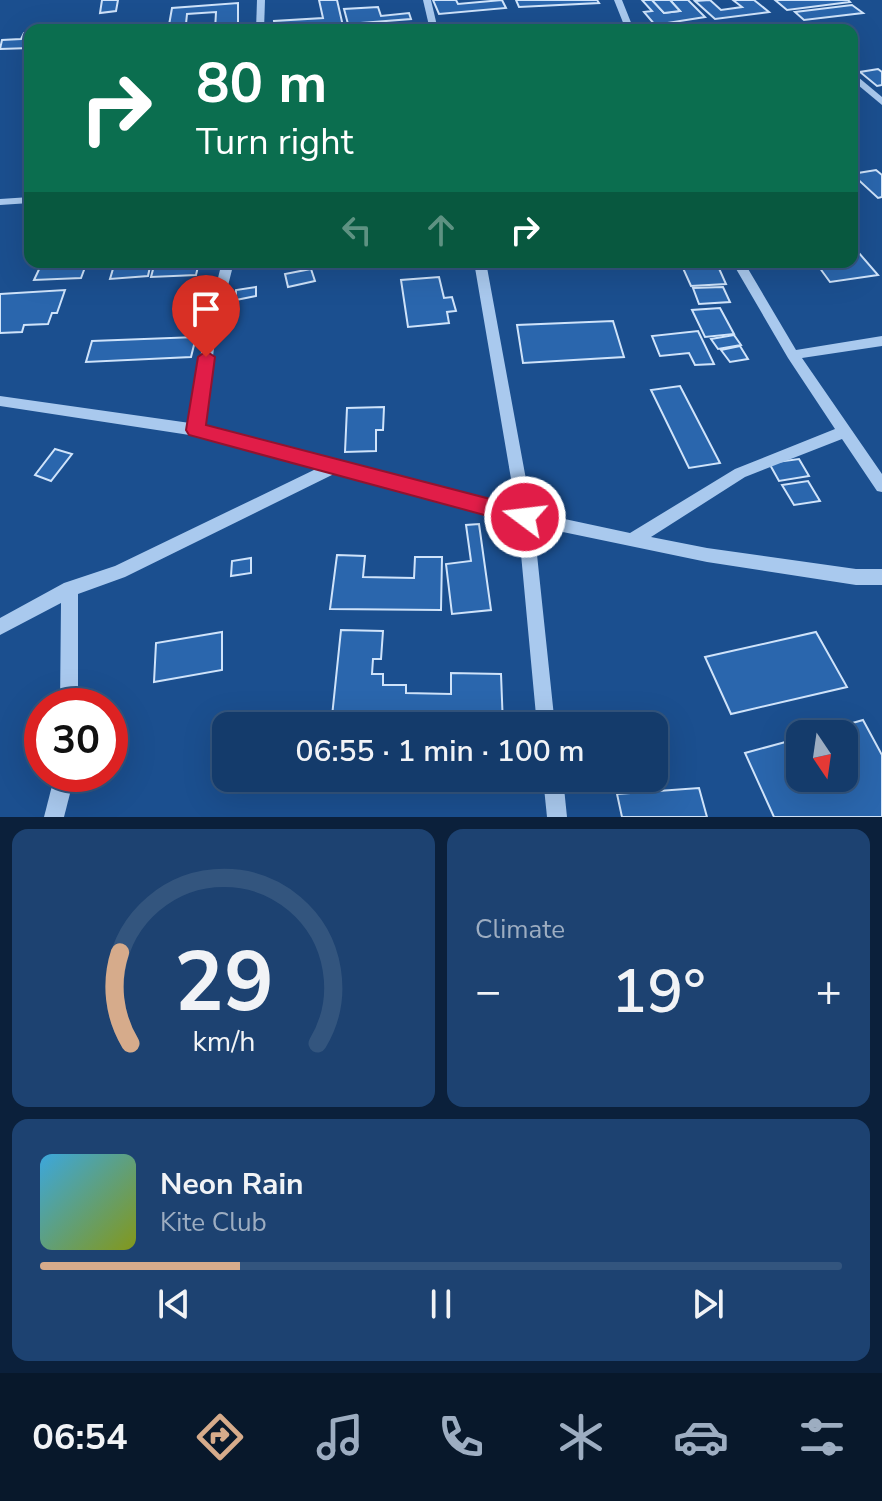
<!DOCTYPE html>
<meta charset="utf-8">
<style>
:root{--surface:#143b6b;--page:#1d4271;--text:#f1f3f6;--muted:#9dadc1;--line:#33557e;--accent:#d6ab8b}
body{margin:0;font-family:"Nunito Sans",sans-serif;background:var(--page);color:var(--text);height:100vh;display:flex;flex-direction:column;font-size:30px;white-space:nowrap}
*{box-sizing:border-box;margin:0}
p{font-size:26px;color:var(--muted)}
.icon{flex:none;width:44px;height:44px;fill:none;stroke:currentColor;stroke-width:2;stroke-linecap:round;stroke-linejoin:round}
.map{position:relative;height:817px;overflow:hidden}
.side{display:flex;flex-direction:column;gap:12px;padding:12px;background:#0b203b;flex:1}
.side>*{flex:none}
.top-card{position:absolute;left:24px;top:24px;width:834px;height:244px;border-radius:16px;box-shadow:0 8px 32px #0002,0 0 0 2px var(--line);background:#0b6e4f;color:#fff;overflow:hidden}
.needle{width:52px;rotate:167deg}
.controls{position:absolute;left:786px;top:720px;display:grid;gap:16px}
.controls a{display:grid;place-items:center;width:72px;height:72px;border-radius:16px;background:var(--surface);box-shadow:0 8px 32px #0002,0 0 0 2px var(--line);font-size:40px}
.speed{position:absolute;left:24px;top:688px;display:flex;gap:16px;font-size:40px;font-weight:700;text-align:center}
.speed>*{display:grid;place-content:center;width:104px;height:104px;border-radius:50%;background:var(--surface);box-shadow:0 8px 32px #0002,0 0 0 2px var(--line);line-height:1}
.speed .limit{border:12px solid #d22;background:#fff;color:#111}
.pin{position:absolute;display:grid;place-items:center;width:68px;height:68px;color:#fff;margin:-82px -34px;border-radius:50% 50% 50% 0;rotate:-45deg;box-shadow:0 0 8px #0007}
.pin .icon{rotate:45deg}
.me{position:absolute;width:88px;margin:-44px;rotate:285deg;stroke-linejoin:round;filter:drop-shadow(0 0 6px #0008)}
.turn{display:flex;align-items:center;gap:28px;height:168px;padding:0 40px;font-size:36px}
.turn .icon{width:104px;height:104px;stroke-width:2.5}
.turn b{display:block;font-size:56px;line-height:68px}
.lanes{display:flex;align-items:center;height:76px;padding:0 40px;background:#0003;justify-content:center;gap:40px;direction:ltr}
.lanes .off{opacity:.35}
.big{font-size:60px;font-weight:600;line-height:1.1}
.side .tile{flex:1;display:flex;flex-direction:column;justify-content:center;gap:12px;min-width:0;padding:0 28px;border-radius:16px;background:var(--page)}
.side .dial{align-items:center;gap:0}
.dial svg{height:208px;overflow:visible;fill:none;stroke:var(--line);stroke-width:7;stroke-linecap:round;text-anchor:middle}
.dial text{fill:var(--text);stroke:none}
.song{display:flex;align-items:center;gap:24px}
.cover{width:96px;height:96px;border-radius:12px;background:linear-gradient(135deg,hsl(200 70% 55%),hsl(70 70% 35%))}
.played{height:8px;border-radius:4px;background:linear-gradient(90deg,var(--accent) 25%,var(--line) 25%)}
.keys{display:flex;justify-content:space-around;direction:ltr}
.heat{display:flex;justify-content:space-between;align-items:center;font-size:44px;direction:ltr}
.side .tiles{flex:1;display:grid;gap:12px;grid-template-columns:1fr 1fr}
.tile:last-child{grid-column:span 2}
.trip{position:absolute;left:212px;top:712px;width:456px;height:80px;border-radius:16px;background:var(--surface);box-shadow:0 8px 32px #0002,0 0 0 2px var(--line);font-weight:600;line-height:80px;text-align:center}
.tabs{display:flex;height:128px;justify-content:space-around;align-items:center;background:#08182b;color:var(--muted)}
.tabs .icon{width:56px;height:56px}
.tabs .current{color:var(--accent)}
.tabs b{font-size:36px;color:var(--text)}
.map>svg:first-child{display:block}
.building{fill:#2a66ad;stroke:#cfe3fa;stroke-width:2}
.lines{fill:none;stroke-linecap:round;stroke-linejoin:round}
.minor{fill:#a9c9ee;fill-rule:evenodd}
.route{fill:#e11d48;stroke:#92132f;stroke-width:2}
</style>
<div class="map">
<svg width="882" height="817" viewBox="0 0 882 817">
<rect width="100%" height="100%" fill="#1b4f8f"/>
<g class="building">
<path d="M 102,0 L 118,0 L 116,11 L 100,13 Z"/>
<path d="M 319,0 L 337,0 L 343,26 L 275,30 L 274,21 L 323,18 Z"/>
<path d="M 433,0 L 456,0 L 458,4 L 502,0 L 506,8 L 439,14 Z"/>
<path d="M 516,0 L 597,0 L 599,3 L 519,7 Z"/>
<path d="M 642,0 L 652,0 L 664,13 L 680,11 L 670,0 L 688,0 L 705,17 L 655,25 L 644,12 L 652,11 Z"/>
<path d="M 652,0 L 670,0 L 680,11 L 664,13 Z"/>
<path d="M 710,0 L 721,10 L 742,7 L 733,0 L 754,0 L 769,12 L 715,19 L 695,1 Z"/>
<path d="M 775,0 L 848,0 L 850,2 L 787,10 Z"/>
<path d="M 238,3 L 238,30 L 215,30 L 216,12 L 187,14 L 186,24 L 169,25 L 172,8 Z"/>
<path d="M 852,5 L 863,13 L 804,20 L 795,12 Z"/>
<path d="M 378,7 L 381,16 L 409,13 L 411,19 L 348,24 L 344,9 Z"/>
<path d="M 389,25 L 390,30 L 346,30 L 346,27 Z"/>
<path d="M 24,33 L 30,33 L 30,48 L 0,49 L 2,40 L 21,39 Z"/>
<path d="M 878,69 L 882,72 L 882,85 L 877,86 L 860,72 Z"/>
<path d="M 876,170 L 882,175 L 882,197 L 878,198 L 852,174 Z"/>
<path d="M 852,245 L 878,275 L 830,282 L 819,267 L 811,268 L 806,262 L 852,262 Z"/>
<path d="M 87,262 L 81,278 L 34,280 L 42,263 Z"/>
<path d="M 115,262 L 151,262 L 148,276 L 110,279 Z"/>
<path d="M 155,262 L 199,262 L 196,275 L 151,277 Z"/>
<path d="M 717,264 L 726,284 L 691,286 L 682,266 Z"/>
<path d="M 311,269 L 315,281 L 288,287 L 285,274 Z"/>
<path d="M 439,277 L 444,298 L 452,297 L 456,311 L 447,312 L 449,323 L 408,327 L 401,280 Z"/>
<path d="M 256,287 L 256,296 L 236,300 L 236,290 Z"/>
<path d="M 723,287 L 730,302 L 699,304 L 693,288 Z"/>
<path d="M 65,290 L 57,313 L 52,313 L 48,324 L 24,325 L 22,332 L 0,333 L 0,294 Z"/>
<path d="M 720,308 L 734,334 L 705,337 L 692,310 Z"/>
<path d="M 613,321 L 624,357 L 523,363 L 517,325 Z"/>
<path d="M 698,331 L 714,364 L 695,365 L 689,353 L 660,356 L 652,336 Z"/>
<path d="M 734,335 L 741,345 L 718,349 L 711,339 Z"/>
<path d="M 196,337 L 191,357 L 86,362 L 92,341 Z"/>
<path d="M 740,346 L 748,359 L 730,362 L 721,350 Z"/>
<path d="M 680,386 L 720,463 L 689,468 L 651,390 Z"/>
<path d="M 384,407 L 383,430 L 376,430 L 376,451 L 345,452 L 347,408 Z"/>
<path d="M 55,449 L 72,454 L 51,481 L 35,475 Z"/>
<path d="M 799,459 L 809,476 L 779,481 L 769,463 Z"/>
<path d="M 808,481 L 820,501 L 794,505 L 782,485 Z"/>
<path d="M 479,524 L 491,610 L 452,614 L 446,564 L 471,561 L 466,525 Z"/>
<path d="M 337,555 L 365,556 L 363,577 L 414,578 L 415,557 L 442,557 L 441,610 L 330,609 Z"/>
<path d="M 251,558 L 251,573 L 231,576 L 232,561 Z"/>
<path d="M 341,630 L 383,631 L 381,659 L 373,659 L 372,674 L 383,674 L 383,685 L 406,685 L 406,693 L 451,694 L 451,673 L 501,674 L 503,726 L 331,726 Z"/>
<path d="M 222,632 L 222,670 L 154,682 L 156,643 Z"/>
<path d="M 816,632 L 847,687 L 731,714 L 705,657 Z"/>
<path d="M 863,720 L 882,755 L 882,817 L 774,817 L 745,753 L 800,738 L 800,778 L 844,778 L 844,734 L 814,734 Z"/>
<path d="M 699,788 L 707,817 L 622,817 L 617,794 Z"/>
</g>
<g class="lines">
<g class="minor">
<path d="M 257,0 L 265,0 L 264,30 L 256,30 Z"/>
<path d="M 423,0 L 431,0 L 438,30 L 430,30 Z"/>
<path d="M 614,0 L 622,0 L 634,30 L 626,30 Z"/>
<path d="M 852,72 L 882,97 L 882,105 L 852,80 Z"/>
<path d="M 30,197 L 30,203 L 0,205 L 0,199 Z"/>
<path d="M 222,262 L 234,262 L 216,333 L 204,426 L 516,508 L 474,262 L 486,262 L 532,512 L 630,533 L 735,469 L 835,429 L 788,358 L 732,262 L 744,262 L 796,350 L 882,336 L 882,346 L 802,358 L 882,474 L 882,492 L 877,491 L 842,439 L 745,477 L 651,537 L 707,548 L 856,569 L 882,569 L 882,585 L 856,585 L 707,562 L 534,526 L 555,726 L 537,726 L 518,522 L 336,473 L 125,577 L 78,594 L 78,706 L 60,706 L 61,603 L 0,635 L 0,618 L 64,583 L 115,566 L 318,468 L 196,436 L 0,406 L 0,396 L 190,423 L 204,333 Z"/>
<path d="M 55,774 L 75,774 L 64,817 L 44,817 Z"/>
<path d="M 543,778 L 563,778 L 567,817 L 547,817 Z"/>
</g>
</g>
<path class="route" d="M 206,351 L 215,357 L 206,425 L 525,508 L 532,511 L 535,517 L 532,524 L 525,526 L 189,435 L 186,430 L 198,357 Z"/>
</svg>
<div class="controls">
<a><svg class="needle" viewBox="-14 -14 28 28"><path d="M0-13l5 13h-10z" fill="#e53935"/><path d="M0 13l5-13h-10z" fill="#9dadc1"/></svg></a>
</div>
<div class="speed"><div class="limit">30</div></div>
<div class="pin" style="left:206px;top:357px;background:#d93025"><svg class="icon" aria-label="arrive" viewBox="0 0 24 24"><path d="M6 21V4h12l-3 4 3 4H6"/></svg></div>
<svg class="me" style="left:525px;top:517px" viewBox="-20 -20 40 40"><circle r="17" fill="#e11d48" stroke="#fff" stroke-width="3"/><path d="M0-11L8 9 0 5-8 9z" fill="#fff"/></svg>
<div class="trip">06:55 · 1 min · 100 m</div>
<div class="top-card">
<div class="turn"><svg class="icon" aria-label="right" viewBox="0 0 24 24"><path d="M7 20v-9h11M14 6l5 5-5 5"/></svg><div><b>80 m</b>Turn right</div></div>
<div class="lanes"><svg class="icon off" aria-label="left" viewBox="0 0 24 24"><path d="M17 20v-9H6M10 6l-5 5 5 5"/></svg><svg class="icon off" aria-label="ahead" viewBox="0 0 24 24"><path d="M12 20V5M6 11l6-6 6 6"/></svg><svg class="icon" aria-label="right" viewBox="0 0 24 24"><path d="M7 20v-9h11M14 6l5 5-5 5"/></svg></div>
</div>
</div>
<section class="side">
<div class="tiles">
<div class="tile dial"><svg viewBox="0 0 100 80">
<path d="M14 69A42 42 0 1 1 86 69"/>
<path d="M14 69A42 42 0 0 1 10 34" stroke="#d6ab8b"/>
<text x="50" y="56" font-size="32" font-weight="700">29</text>
<text x="50" y="72" font-size="11">km/h</text>
</svg></div>
<div class="tile"><p>Climate</p>
<div class="heat"><a>−</a><b class="big">19°</b><a>+</a></div>
</div>
<div class="tile">
<div class="song"><i class="cover"></i><div><b>Neon Rain</b><p>Kite Club</p></div></div>
<div class="played"></div>
<div class="keys"><svg class="icon" aria-label="previous" viewBox="0 0 24 24"><path d="M18 5L8 12l10 7zM5 5v14"/></svg><svg class="icon" aria-label="pause" viewBox="0 0 24 24"><path d="M8 5v14M16 5v14"/></svg><svg class="icon" aria-label="next" viewBox="0 0 24 24"><path d="M6 5l10 7-10 7zM19 5v14"/></svg></div>
</div>
</div>
</section>
<nav class="tabs">
<b>06:54</b>
<svg class="icon current" aria-label="directions" viewBox="0 0 24 24"><path d="M12 3l9 9-9 9-9-9zM9 14v-3h6M13 9l2 2-2 2"/></svg>
<svg class="icon" aria-label="music" viewBox="0 0 24 24"><path d="M9 18V5l10-2v13"/><circle cx="6" cy="18" r="3"/><circle cx="16" cy="16" r="3"/></svg>
<svg class="icon" aria-label="phone" viewBox="0 0 24 24"><path d="M5 4h4l2 5-3 2q2 4 5 5l2-3 5 2v4C11 20 4 13 5 4z"/></svg>
<svg class="icon" aria-label="climate" viewBox="0 0 24 24"><path d="M12 3v18M4 7l16 10M4 17L20 7"/></svg>
<svg class="icon" aria-label="car" viewBox="0 0 24 24"><path d="M5 17H2v-5l4-1 3-4h7l3 4 3 1v5h-3M9 17h6M6 11h13"/><circle cx="7" cy="17" r="2"/><circle cx="17" cy="17" r="2"/></svg>
<svg class="icon" aria-label="filters" viewBox="0 0 24 24"><path d="M4 7h16M4 17h16"/><circle cx="9" cy="7" r="2"/><circle cx="15" cy="17" r="2"/></svg>
</nav>
